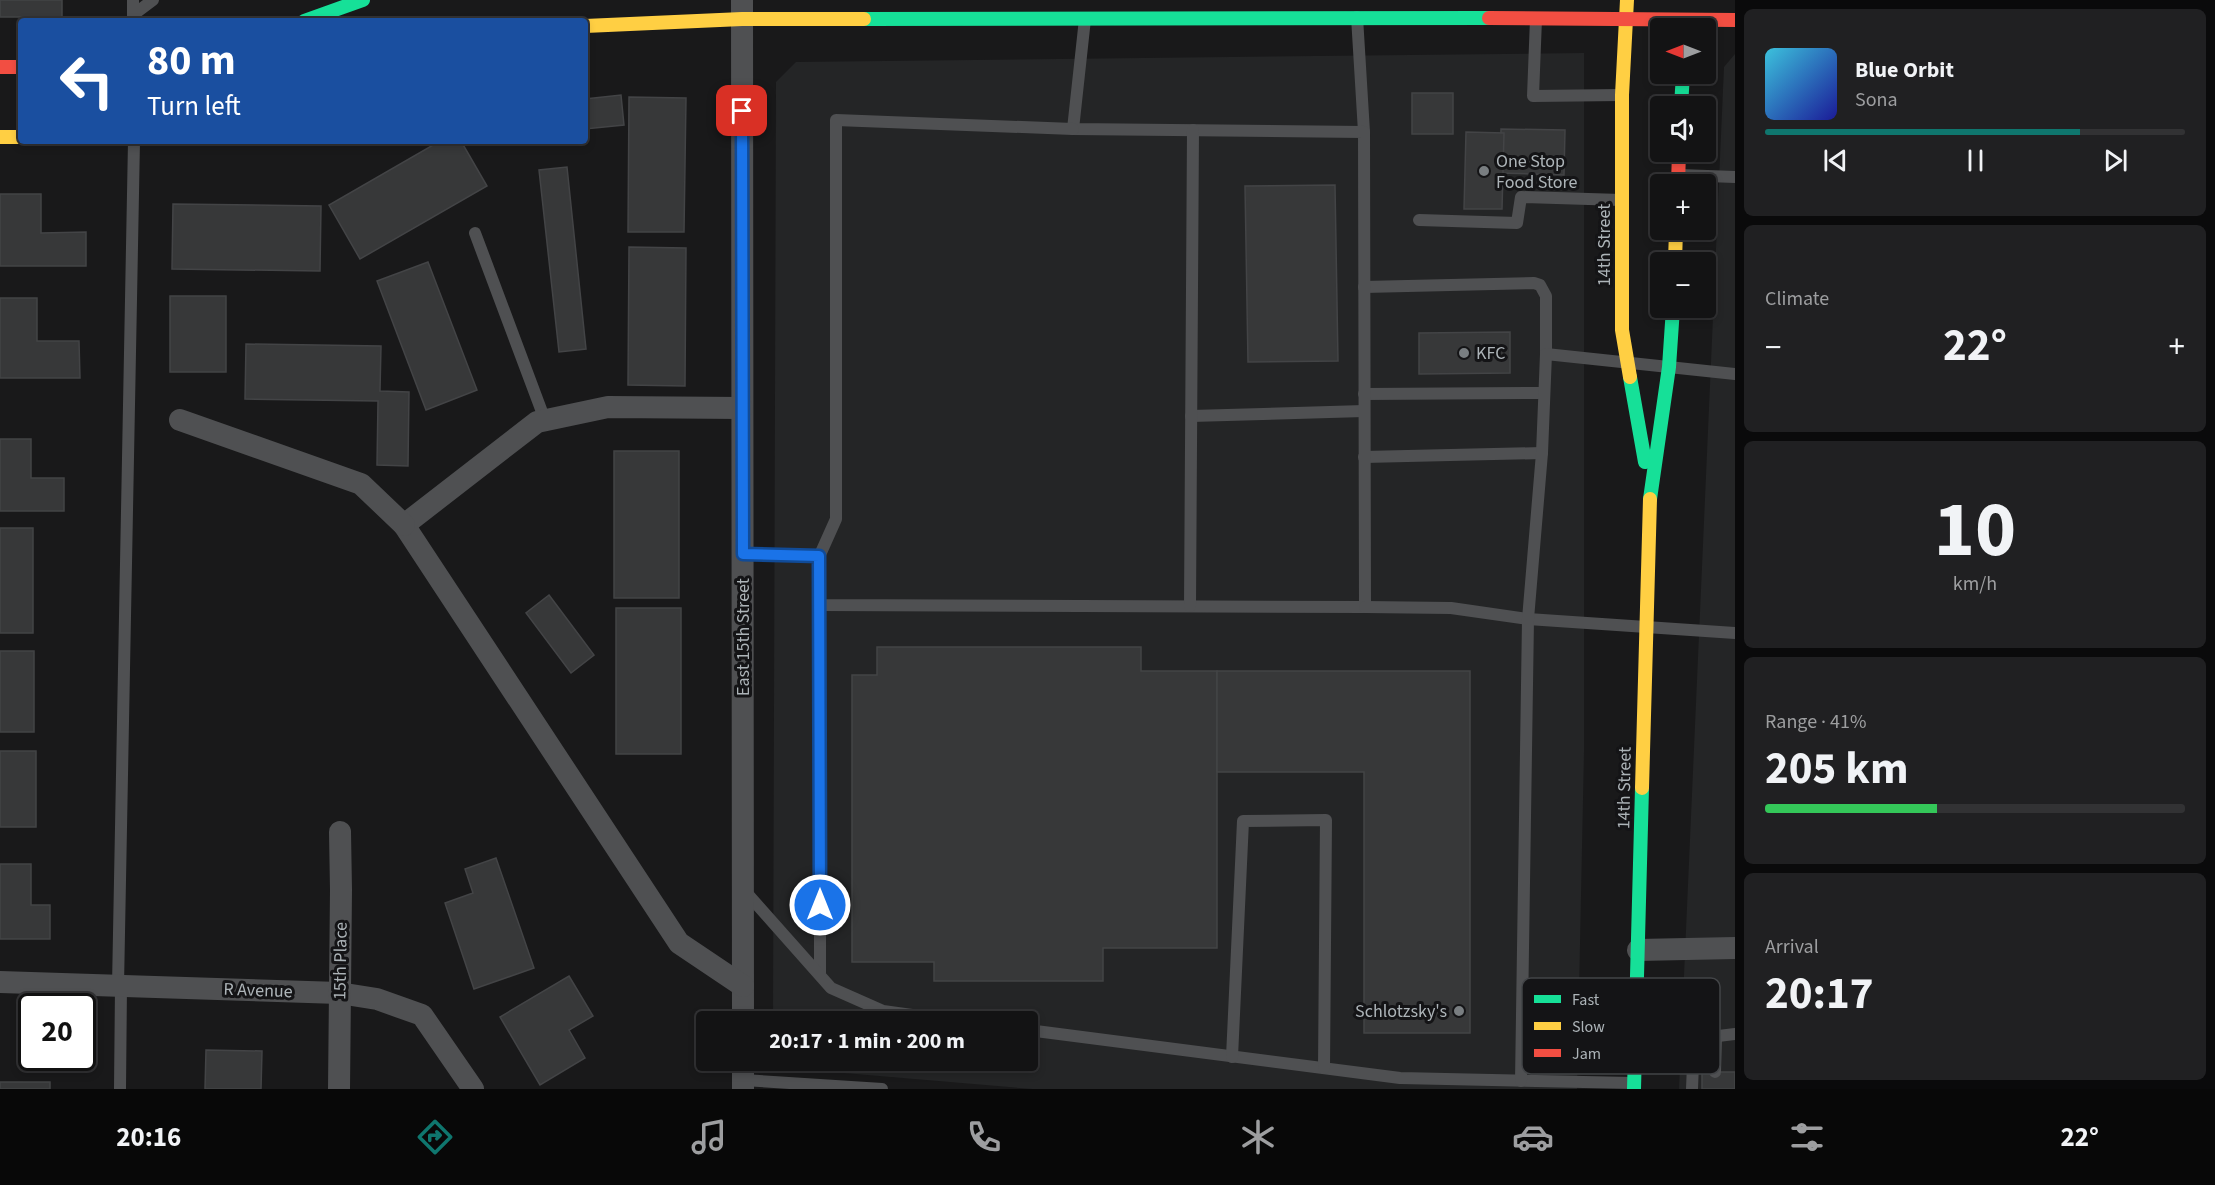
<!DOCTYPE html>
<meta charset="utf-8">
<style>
:root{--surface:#131314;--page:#202022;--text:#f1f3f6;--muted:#9d9ea0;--line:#323234;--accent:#0f766e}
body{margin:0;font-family:"Source Sans 3",sans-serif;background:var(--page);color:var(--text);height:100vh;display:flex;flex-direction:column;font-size:22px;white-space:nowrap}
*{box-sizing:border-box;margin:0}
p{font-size:20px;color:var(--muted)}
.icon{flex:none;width:33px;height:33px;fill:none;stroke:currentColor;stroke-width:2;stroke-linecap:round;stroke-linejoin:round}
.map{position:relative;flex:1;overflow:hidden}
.sheet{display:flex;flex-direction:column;gap:9px;padding:9px;background:#0a0a0b;width:480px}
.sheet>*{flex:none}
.banner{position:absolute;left:18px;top:18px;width:570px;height:126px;border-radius:6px;box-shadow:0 3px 9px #0003,0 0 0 2px var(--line);background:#1a4fa0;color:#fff;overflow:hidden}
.needle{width:39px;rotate:270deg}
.fabs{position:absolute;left:1650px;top:18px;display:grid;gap:12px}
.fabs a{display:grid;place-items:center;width:66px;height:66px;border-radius:6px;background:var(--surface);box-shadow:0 3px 9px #0003,0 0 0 2px var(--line);font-size:30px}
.speed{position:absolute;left:18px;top:993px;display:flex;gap:12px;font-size:30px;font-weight:700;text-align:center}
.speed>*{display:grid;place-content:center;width:78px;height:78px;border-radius:50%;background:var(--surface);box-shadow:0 3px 9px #0003,0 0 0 2px var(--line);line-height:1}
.speed .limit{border:3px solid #111;border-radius:9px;background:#fff;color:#111}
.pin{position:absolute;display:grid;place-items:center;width:51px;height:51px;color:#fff;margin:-26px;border-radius:12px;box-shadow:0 3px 9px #0006}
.me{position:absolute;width:66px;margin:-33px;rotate:0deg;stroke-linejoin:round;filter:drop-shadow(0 0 4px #0008)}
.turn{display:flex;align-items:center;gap:21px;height:126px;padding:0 30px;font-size:27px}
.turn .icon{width:78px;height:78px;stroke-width:2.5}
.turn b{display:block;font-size:42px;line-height:51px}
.big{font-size:45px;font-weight:700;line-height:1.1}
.sheet .tile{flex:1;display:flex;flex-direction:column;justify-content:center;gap:9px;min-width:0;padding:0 21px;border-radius:9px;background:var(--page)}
.sheet .dial{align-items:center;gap:0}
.dial b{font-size:78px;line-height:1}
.song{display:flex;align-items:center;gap:18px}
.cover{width:72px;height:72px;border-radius:9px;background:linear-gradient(135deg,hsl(190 70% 55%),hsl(240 70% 35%))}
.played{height:6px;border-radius:3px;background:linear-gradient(90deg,var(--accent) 75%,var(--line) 75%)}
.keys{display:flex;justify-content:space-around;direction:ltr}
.heat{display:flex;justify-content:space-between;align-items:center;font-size:33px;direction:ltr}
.charge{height:9px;border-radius:4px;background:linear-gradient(90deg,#34c759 41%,var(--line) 0)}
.trip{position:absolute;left:696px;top:1011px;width:342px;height:60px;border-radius:6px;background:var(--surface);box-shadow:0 3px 9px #0003,0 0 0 2px var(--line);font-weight:700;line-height:60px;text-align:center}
.tabs{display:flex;height:96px;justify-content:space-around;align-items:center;background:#080808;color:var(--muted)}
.tabs .icon{width:42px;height:42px}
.tabs .active{color:var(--accent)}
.tabs b{font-size:27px;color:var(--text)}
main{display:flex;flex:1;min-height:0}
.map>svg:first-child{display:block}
.built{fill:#242526}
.building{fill:#373839;stroke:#434446;stroke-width:1.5}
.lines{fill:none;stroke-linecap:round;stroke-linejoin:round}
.lane{stroke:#4f5052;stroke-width:12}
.street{stroke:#4f5052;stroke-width:22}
.fast{stroke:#16e098;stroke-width:14}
.slow{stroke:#ffcf43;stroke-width:14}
.jam{stroke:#f24e42;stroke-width:14}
.route-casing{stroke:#114b97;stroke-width:15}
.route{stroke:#1a73e8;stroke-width:10}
.poi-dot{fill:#797e81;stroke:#141416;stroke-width:2}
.labels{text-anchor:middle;stroke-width:6;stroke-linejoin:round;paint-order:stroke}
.poi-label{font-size:18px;fill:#adb4b8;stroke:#141416;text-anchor:start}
.street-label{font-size:18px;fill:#adb4b8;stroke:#141416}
.key{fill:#141416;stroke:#424447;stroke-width:1.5}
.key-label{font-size:16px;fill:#adb4b8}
</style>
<main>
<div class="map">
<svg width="1735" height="1089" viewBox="0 0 1735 1089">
<rect width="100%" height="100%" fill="#19191a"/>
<g class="built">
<path d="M 1584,53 L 1584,752 L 1577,1089 L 1032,1089 L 773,1067 L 773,1060 L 1028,1060 L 1028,1022 L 773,1021 L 776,82 L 796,62 Z"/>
<path d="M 1735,54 L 1735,1089 L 1679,1089 L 1724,67 Z"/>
</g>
<g class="building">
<rect x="0" y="0" width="62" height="17"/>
<rect x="1412" y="93" width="41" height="41"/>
<path d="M 621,95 L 624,125 L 585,129 L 585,99 Z"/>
<path d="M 629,97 L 686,98 L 684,232 L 628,232 Z"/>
<path d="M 1501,129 L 1565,130 L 1564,175 L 1500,173 Z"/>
<path d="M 1466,132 L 1504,133 L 1502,209 L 1464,209 Z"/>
<path d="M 440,141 L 461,141 L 487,186 L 360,259 L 329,205 Z"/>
<path d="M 567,167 L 586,349 L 559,352 L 539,170 Z"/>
<path d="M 1335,185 L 1338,361 L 1248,362 L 1245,186 Z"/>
<path d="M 0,194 L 41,194 L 41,233 L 86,232 L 86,266 L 0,266 Z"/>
<path d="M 173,204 L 321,206 L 320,271 L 172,269 Z"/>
<path d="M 629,247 L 686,248 L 685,386 L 628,385 Z"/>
<path d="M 428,262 L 477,390 L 426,410 L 377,281 Z"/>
<rect x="170" y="296" width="56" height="76"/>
<path d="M 0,298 L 37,298 L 37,341 L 79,341 L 80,378 L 0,378 Z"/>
<path d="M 1510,332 L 1510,373 L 1419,374 L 1419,333 Z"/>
<path d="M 246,344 L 381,346 L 380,391 L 409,392 L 408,466 L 377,465 L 378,401 L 245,399 Z"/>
<path d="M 0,439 L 31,439 L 31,478 L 64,478 L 64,511 L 0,511 Z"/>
<rect x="614" y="451" width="65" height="147"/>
<rect x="0" y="528" width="33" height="105"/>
<path d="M 549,595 L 594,655 L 571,673 L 526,613 Z"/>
<rect x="616" y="608" width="65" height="146"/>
<path d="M 877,647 L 1141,647 L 1141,671 L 1217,671 L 1217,948 L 1103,948 L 1103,981 L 934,981 L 934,962 L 852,962 L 852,675 L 877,675 Z"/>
<rect x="0" y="651" width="34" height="81"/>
<path d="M 1217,671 L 1470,671 L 1470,1033 L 1364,1033 L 1364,772 L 1217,772 Z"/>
<rect x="0" y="751" width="36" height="76"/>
<path d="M 496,858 L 534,968 L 474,989 L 445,903 L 473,893 L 465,869 Z"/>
<path d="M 0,864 L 31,864 L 31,905 L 50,905 L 50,939 L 0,939 Z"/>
<path d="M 569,976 L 593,1016 L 569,1030 L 585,1058 L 540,1085 L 500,1017 Z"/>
<path d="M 206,1050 L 262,1051 L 261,1089 L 205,1089 Z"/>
<rect x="1702" y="1072" width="33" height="17"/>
<rect x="0" y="1082" width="50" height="7"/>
</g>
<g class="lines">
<g class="lane">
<path d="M 133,15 L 153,0"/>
<path d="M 1357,17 L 1364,132"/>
<path d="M 1536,19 L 1533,96 L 1621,95"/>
<path d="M 133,20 L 133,0"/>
<path d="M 1680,175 L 1735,177"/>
<path d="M 1419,220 L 1517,223 L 1521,197 L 1621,200"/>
<path d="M 475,233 L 545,420"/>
<path d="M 1364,287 L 1534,283 L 1540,285 L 1546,296 L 1546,354"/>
<path d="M 1364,394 L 1544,393"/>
<path d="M 1191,416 L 1364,411"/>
<path d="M 1364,457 L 1542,453"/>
<path d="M 743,554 L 819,557 L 820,605 L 1365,607 L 1364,132 L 1073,129 L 1085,19"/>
<path d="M 819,557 L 836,519 L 836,120 L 1073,129"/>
<path d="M 820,605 L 820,974"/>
<path d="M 1190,606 L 1193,130"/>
<path d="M 1365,607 L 1451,608 L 1528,619 L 1735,633"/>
<path d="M 744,890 L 831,988 L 883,1011 L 963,1022"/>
<path d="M 118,986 L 134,141"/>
<path d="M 1028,1030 L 1400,1078 L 1632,1083"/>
<path d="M 1636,1041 L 1694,1039 L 1735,1034"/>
<path d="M 1232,1057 L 1243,821 L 1326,820 L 1324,1068"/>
<path d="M 1715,1072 L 1716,1037"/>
<path d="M 743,1080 L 882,1089"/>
<path d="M 1521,1081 L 1528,619 L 1542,453 L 1546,354 L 1735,374"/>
<path d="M 120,1089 L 121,986"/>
<path d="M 1692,1089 L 1694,1039"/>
</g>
<g class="street">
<path d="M 742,0 L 743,1022"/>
<path d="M 742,408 L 608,407 L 537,422 L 404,525 L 679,943 L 743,986"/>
<path d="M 180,420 L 361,484 L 404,525"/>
<path d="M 1638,950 L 1735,948"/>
<path d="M 0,982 L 339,993 L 377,999 L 422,1015 L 473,1089"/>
<path d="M 743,1060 L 743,1089"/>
<path d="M 339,1089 L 341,890 L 340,832"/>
</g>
<g class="fast">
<path d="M 864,19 L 1489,18"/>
<path d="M 304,21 L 363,0"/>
<path d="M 1681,106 L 1683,74"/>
<path d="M 1630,377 L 1645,462"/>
<path d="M 1650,499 L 1669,367 L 1673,308"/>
<path d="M 1634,1089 L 1642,788"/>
</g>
<g class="slow">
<path d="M 1627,0 L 1622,95 L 1622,330 L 1630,377"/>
<path d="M 585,26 L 742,19 L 864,19"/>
<path d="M 0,137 L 21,137"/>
<path d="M 1675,262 L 1676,230"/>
<path d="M 1642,788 L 1650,499"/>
</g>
<g class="jam">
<path d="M 1489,18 L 1735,20"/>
<path d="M 0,67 L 21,67"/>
<path d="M 1678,184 L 1679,152"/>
</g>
</g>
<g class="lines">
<g class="route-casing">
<path id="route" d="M 742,111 L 743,554 L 819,556 L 820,905"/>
</g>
<use href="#route" class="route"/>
</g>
<g class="poi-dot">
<circle cx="1484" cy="171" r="6"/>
<circle cx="1464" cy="353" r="6"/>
<circle cx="1459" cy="1011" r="6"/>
</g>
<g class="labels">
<g class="poi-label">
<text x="1496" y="167">One Stop<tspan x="1496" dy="21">Food Store</tspan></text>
<text x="1476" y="359">KFC</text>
<text x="1447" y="1017" text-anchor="end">Schlotzsky's</text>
</g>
<g class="street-label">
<text transform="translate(1604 245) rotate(-90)" y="6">14th Street</text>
<text transform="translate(743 637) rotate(-90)" y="6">East 15th Street</text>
<text transform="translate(1624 788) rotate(-89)" y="6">14th Street</text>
<text transform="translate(340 961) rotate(-89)" y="6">15th Place</text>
<text transform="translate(258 990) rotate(2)" y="6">R Avenue</text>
</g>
</g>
<rect x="1522" y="978" width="198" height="96" rx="9" class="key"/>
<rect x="1534" y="995" width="27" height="8" fill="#16e098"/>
<rect x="1534" y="1022" width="27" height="8" fill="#ffcf43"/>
<rect x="1534" y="1049" width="27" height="8" fill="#f24e42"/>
<g class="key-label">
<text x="1572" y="1005">Fast</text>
<text x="1572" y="1032">Slow</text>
<text x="1572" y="1059">Jam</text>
</g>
</svg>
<div class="fabs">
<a><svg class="needle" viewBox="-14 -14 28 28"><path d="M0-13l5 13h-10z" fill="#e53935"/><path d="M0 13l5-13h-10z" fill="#9d9ea0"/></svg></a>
<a><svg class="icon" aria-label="sound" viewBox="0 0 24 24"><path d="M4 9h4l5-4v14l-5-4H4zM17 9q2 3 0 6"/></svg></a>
<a>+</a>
<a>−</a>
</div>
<div class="speed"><div class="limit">20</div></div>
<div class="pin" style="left:742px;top:111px;background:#d93025"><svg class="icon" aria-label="arrive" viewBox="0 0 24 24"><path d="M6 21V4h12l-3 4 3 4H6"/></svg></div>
<svg class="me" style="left:820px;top:905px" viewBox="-20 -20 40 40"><circle r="17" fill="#1a73e8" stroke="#fff" stroke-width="3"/><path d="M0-11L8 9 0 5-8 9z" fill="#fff"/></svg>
<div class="trip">20:17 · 1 min · 200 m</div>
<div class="banner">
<div class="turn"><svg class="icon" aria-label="left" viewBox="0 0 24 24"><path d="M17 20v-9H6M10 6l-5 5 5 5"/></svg><div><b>80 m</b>Turn left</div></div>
</div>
</div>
<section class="sheet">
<div class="tile">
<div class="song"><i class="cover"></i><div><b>Blue Orbit</b><p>Sona</p></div></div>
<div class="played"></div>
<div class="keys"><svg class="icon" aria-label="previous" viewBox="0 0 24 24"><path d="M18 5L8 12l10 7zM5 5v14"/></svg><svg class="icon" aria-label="pause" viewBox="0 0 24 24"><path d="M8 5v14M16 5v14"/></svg><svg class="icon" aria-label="next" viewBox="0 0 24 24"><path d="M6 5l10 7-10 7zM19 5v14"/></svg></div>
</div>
<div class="tile"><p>Climate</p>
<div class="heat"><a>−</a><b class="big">22°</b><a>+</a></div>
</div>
<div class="tile dial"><b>10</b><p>km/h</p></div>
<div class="tile"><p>Range · 41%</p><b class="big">205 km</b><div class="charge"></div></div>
<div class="tile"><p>Arrival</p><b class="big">20:17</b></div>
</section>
</main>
<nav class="tabs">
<b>20:16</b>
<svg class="icon active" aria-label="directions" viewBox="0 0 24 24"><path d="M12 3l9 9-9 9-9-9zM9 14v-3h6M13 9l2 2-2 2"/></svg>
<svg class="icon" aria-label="music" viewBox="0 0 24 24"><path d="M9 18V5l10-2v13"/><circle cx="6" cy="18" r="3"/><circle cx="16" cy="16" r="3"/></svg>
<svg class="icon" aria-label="phone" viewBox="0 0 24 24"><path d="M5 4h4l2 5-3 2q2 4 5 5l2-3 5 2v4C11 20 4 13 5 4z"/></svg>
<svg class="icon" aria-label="climate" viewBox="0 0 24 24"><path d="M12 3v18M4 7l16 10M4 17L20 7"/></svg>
<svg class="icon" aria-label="car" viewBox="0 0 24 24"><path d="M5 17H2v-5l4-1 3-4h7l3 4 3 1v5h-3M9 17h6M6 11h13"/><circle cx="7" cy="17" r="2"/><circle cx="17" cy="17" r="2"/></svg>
<svg class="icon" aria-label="filters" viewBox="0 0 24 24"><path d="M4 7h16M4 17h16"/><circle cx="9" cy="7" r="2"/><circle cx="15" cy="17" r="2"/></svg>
<b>22°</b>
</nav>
